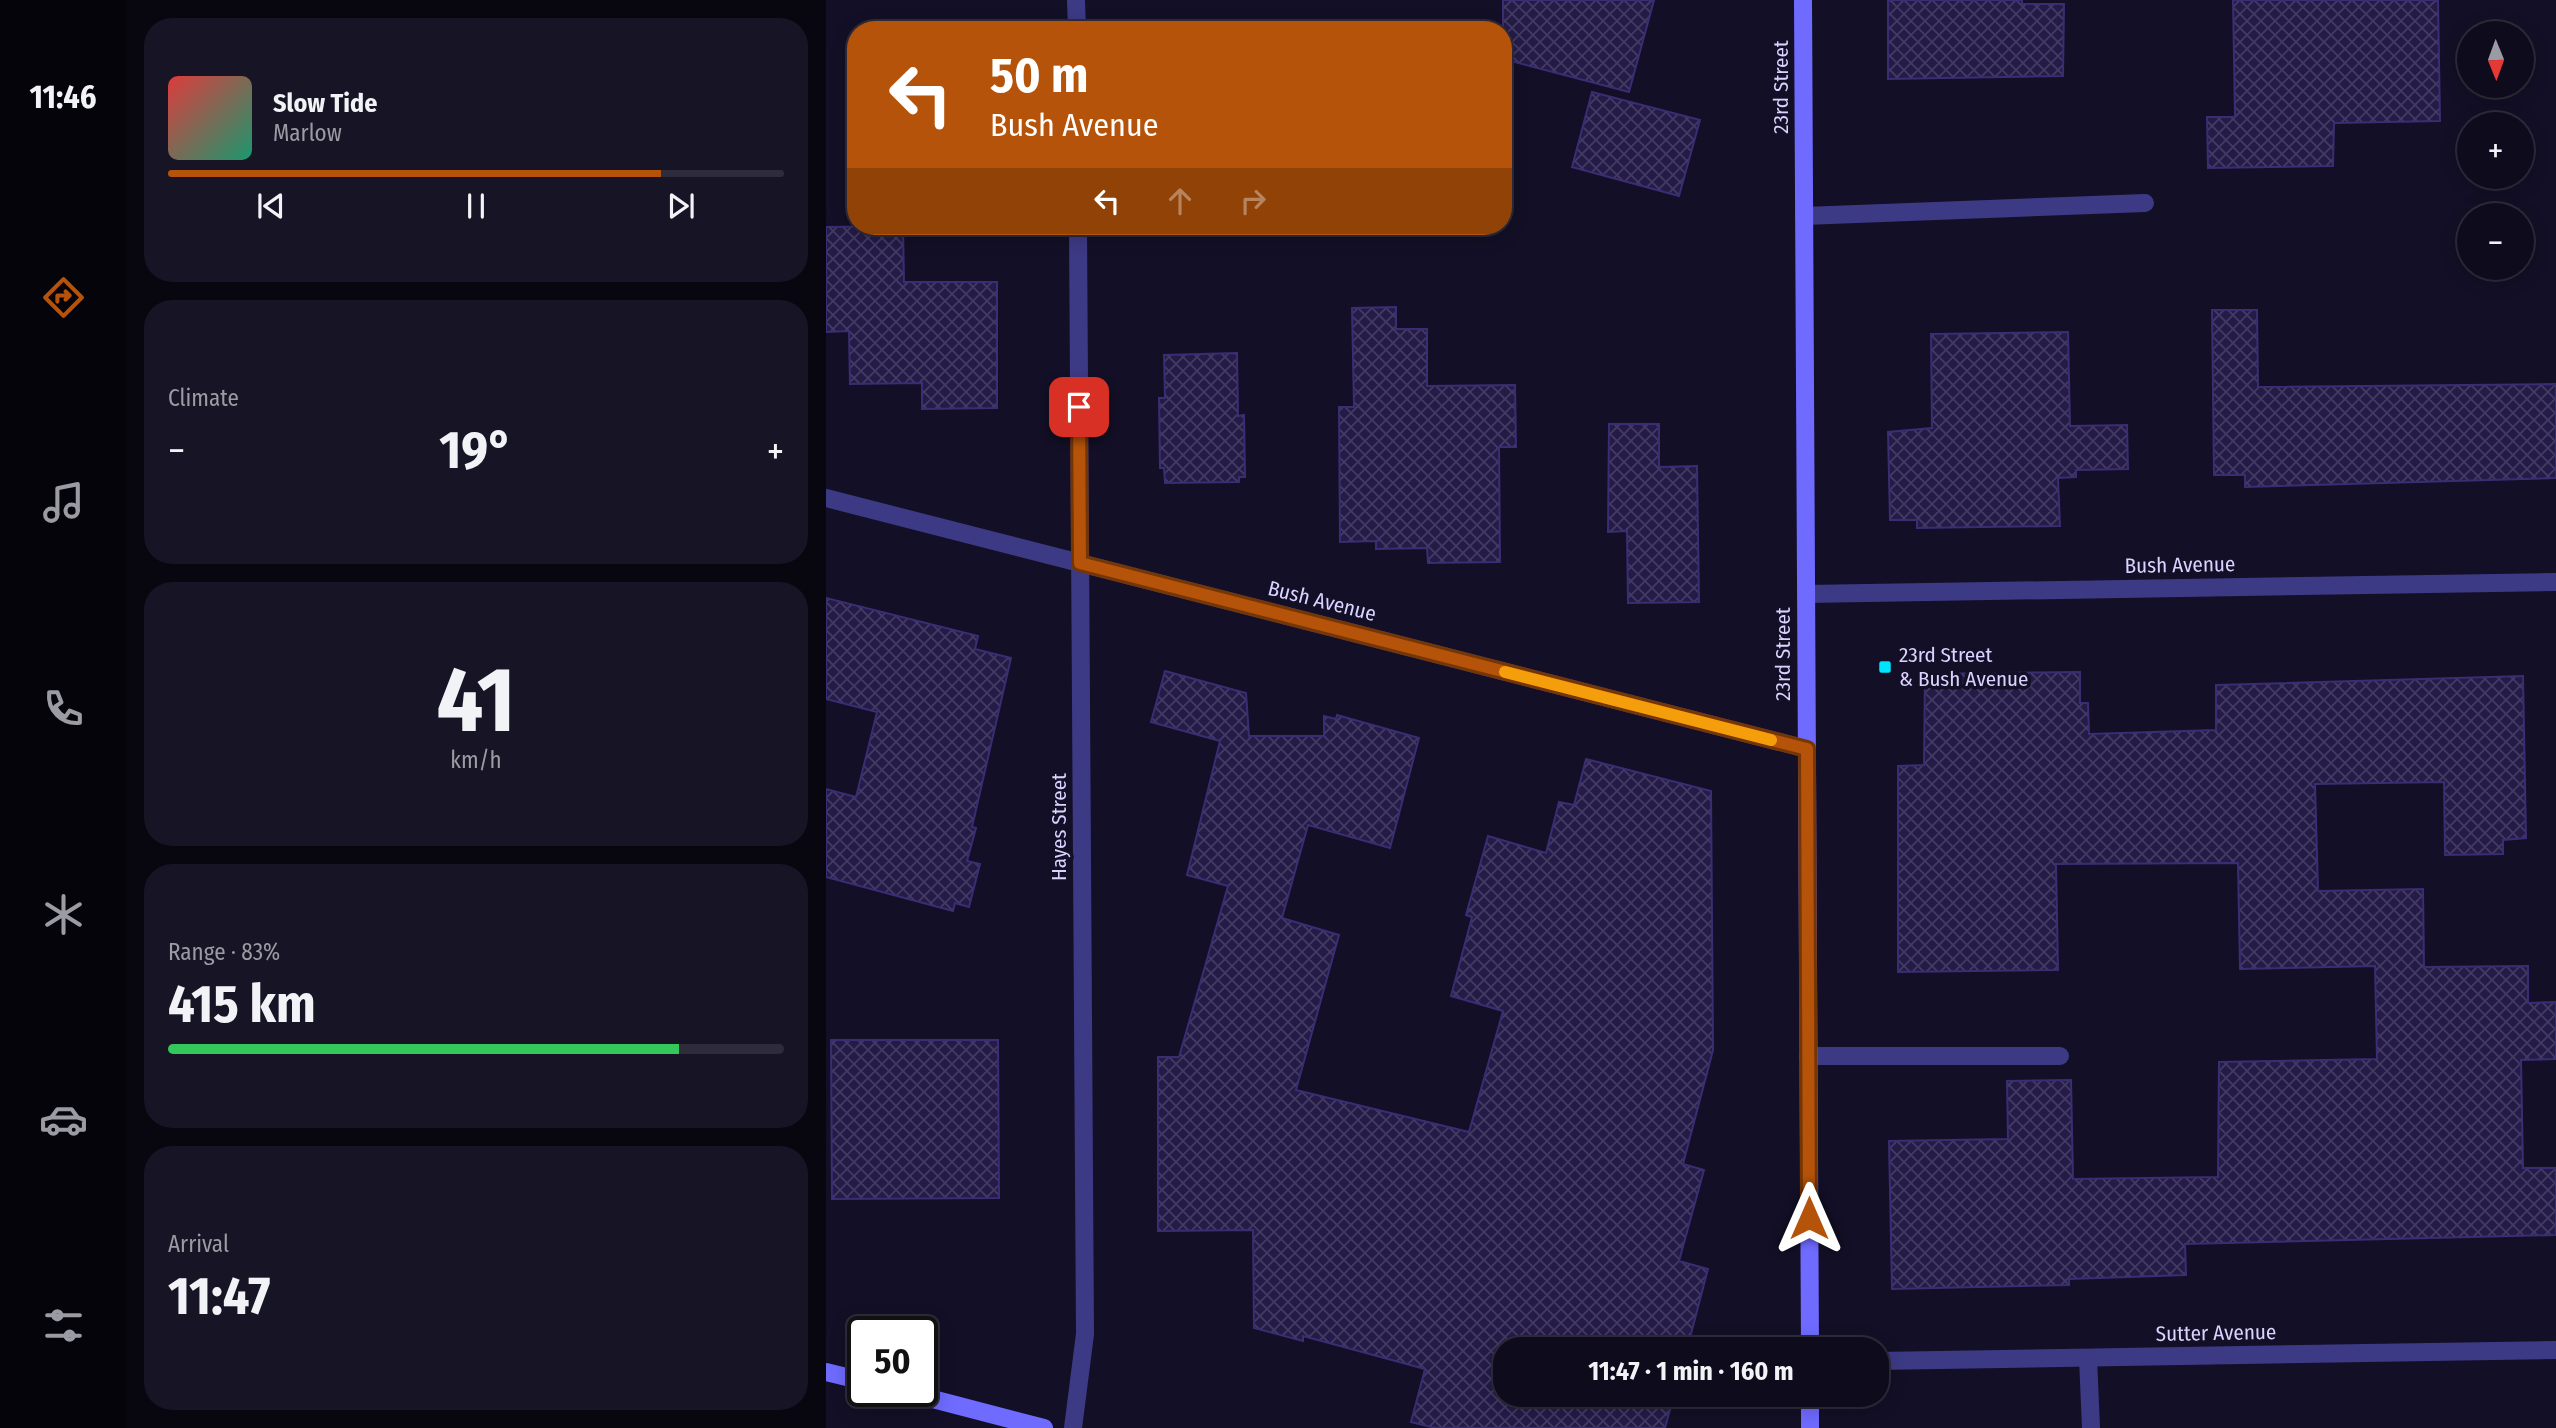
<!DOCTYPE html>
<meta charset="utf-8">
<style>
:root{--surface:#0e0b1c;--page:#171425;--text:#f1f3f6;--muted:#9b9ba3;--line:#2e2b3b;--accent:#b45309}
body{margin:0;font-family:"Fira Sans Condensed",sans-serif;background:var(--page);color:var(--text);height:100vh;display:flex;flex-direction:column;font-size:26px;white-space:nowrap}
*{box-sizing:border-box;margin:0}
p{font-size:23px;color:var(--muted)}
.icon{flex:none;width:38px;height:38px;fill:none;stroke:currentColor;stroke-width:2;stroke-linecap:round;stroke-linejoin:round}
.map{position:relative;flex:1;overflow:hidden}
.side{display:flex;flex-direction:column;gap:18px;padding:18px;background:#08060f;width:700px}
.side>*{flex:none}
.hud{position:absolute;left:21px;top:21px;width:665px;height:214px;border-radius:28px;box-shadow:0 4px 18px #0003,0 0 0 2px var(--line);background:#b45309;color:#fff;overflow:hidden}
.needle{width:46px;rotate:179deg}
.fabs{position:absolute;left:1631px;top:21px;display:grid;gap:14px}
.fabs a{display:grid;place-items:center;width:77px;height:77px;border-radius:50%;background:var(--surface);box-shadow:0 4px 18px #0003,0 0 0 2px var(--line);font-size:35px}
.speed{position:absolute;left:21px;top:1316px;display:flex;gap:14px;font-size:35px;font-weight:700;text-align:center}
.speed>*{display:grid;place-content:center;width:91px;height:91px;border-radius:50%;background:var(--surface);box-shadow:0 4px 18px #0003,0 0 0 2px var(--line);line-height:1}
.speed .limit{border:4px solid #111;border-radius:10px;background:#fff;color:#111}
.pin{position:absolute;display:grid;place-items:center;width:60px;height:60px;color:#fff;margin:-30px;border-radius:14px;box-shadow:0 4px 10px #0006}
.me{position:absolute;width:77px;margin:-38px;rotate:0deg;stroke-linejoin:round;filter:drop-shadow(0 0 5px #0008)}
.turn{display:flex;align-items:center;gap:24px;height:147px;padding:0 28px;font-size:32px}
.turn .icon{width:91px;height:91px;stroke-width:2.5}
.turn b{display:block;font-size:49px;line-height:60px}
.lanes{display:flex;align-items:center;height:66px;padding:0 28px;background:#0003;justify-content:center;gap:35px;direction:ltr}
.lanes .off{opacity:.35}
.big{font-size:52px;font-weight:700;line-height:1.1}
.side .card{flex:1;display:flex;flex-direction:column;justify-content:center;gap:10px;min-width:0;padding:0 24px;border-radius:28px;background:var(--page)}
.side .dial{align-items:center;gap:0}
.dial b{font-size:91px;line-height:1}
.song{display:flex;align-items:center;gap:21px}
.cover{width:84px;height:84px;border-radius:10px;background:linear-gradient(135deg,hsl(0 70% 55%),hsl(160 70% 35%))}
.played{height:7px;border-radius:4px;background:linear-gradient(90deg,var(--accent) 80%,var(--line) 80%)}
.keys{display:flex;justify-content:space-around;direction:ltr}
.heat{display:flex;justify-content:space-between;align-items:center;font-size:38px;direction:ltr}
.charge{height:10px;border-radius:5px;background:linear-gradient(90deg,#34c759 83%,var(--line) 0)}
.trip{position:absolute;left:667px;top:1337px;width:396px;height:70px;border-radius:28px;background:var(--surface);box-shadow:0 4px 18px #0003,0 0 0 2px var(--line);font-weight:700;line-height:70px;text-align:center}
main{display:flex;flex:1;min-height:0}
.dock{display:flex;flex-direction:column;width:126px;justify-content:space-around;align-items:center;background:#06040b;color:var(--muted)}
.dock .icon{width:49px;height:49px}
.dock .selected{color:var(--accent)}
.dock b{font-size:32px;color:var(--text)}
.map>svg:first-child{display:block}
.building{fill:url(#building-cross-hatch);stroke:#3b2d73;stroke-width:2}
.lines{fill:none;stroke-linecap:round;stroke-linejoin:round}
.lane{stroke:#3d3a85;stroke-width:18}
.street{stroke:#3d3a85;stroke-width:18}
.secondary{stroke:#6f6bff;stroke-width:18}
.route-casing{stroke:#753606;stroke-width:18}
.route{stroke:#b45309;stroke-width:12}
.slow{stroke:#f59e0b;stroke-width:12}
.poi-dot{fill:#00e5ff;stroke:#130f26;stroke-width:2.5}
.labels{text-anchor:middle;stroke-width:7;stroke-linejoin:round;paint-order:stroke}
.street-label{font-size:21px;fill:#d9d4ff;stroke:#130f26}
.poi-label{font-size:21px;fill:#d9d4ff;stroke:#130f26;text-anchor:start}
</style>
<main>
<nav class="dock">
<b>11:46</b>
<svg class="icon selected" aria-label="directions" viewBox="0 0 24 24"><path d="M12 3l9 9-9 9-9-9zM9 14v-3h6M13 9l2 2-2 2"/></svg>
<svg class="icon" aria-label="music" viewBox="0 0 24 24"><path d="M9 18V5l10-2v13"/><circle cx="6" cy="18" r="3"/><circle cx="16" cy="16" r="3"/></svg>
<svg class="icon" aria-label="phone" viewBox="0 0 24 24"><path d="M5 4h4l2 5-3 2q2 4 5 5l2-3 5 2v4C11 20 4 13 5 4z"/></svg>
<svg class="icon" aria-label="climate" viewBox="0 0 24 24"><path d="M12 3v18M4 7l16 10M4 17L20 7"/></svg>
<svg class="icon" aria-label="car" viewBox="0 0 24 24"><path d="M5 17H2v-5l4-1 3-4h7l3 4 3 1v5h-3M9 17h6M6 11h13"/><circle cx="7" cy="17" r="2"/><circle cx="17" cy="17" r="2"/></svg>
<svg class="icon" aria-label="filters" viewBox="0 0 24 24"><path d="M4 7h16M4 17h16"/><circle cx="9" cy="7" r="2"/><circle cx="15" cy="17" r="2"/></svg>
</nav>
<section class="side">
<div class="card">
<div class="song"><i class="cover"></i><div><b>Slow Tide</b><p>Marlow</p></div></div>
<div class="played"></div>
<div class="keys"><svg class="icon" aria-label="previous" viewBox="0 0 24 24"><path d="M18 5L8 12l10 7zM5 5v14"/></svg><svg class="icon" aria-label="pause" viewBox="0 0 24 24"><path d="M8 5v14M16 5v14"/></svg><svg class="icon" aria-label="next" viewBox="0 0 24 24"><path d="M6 5l10 7-10 7zM19 5v14"/></svg></div>
</div>
<div class="card"><p>Climate</p>
<div class="heat"><a>−</a><b class="big">19°</b><a>+</a></div>
</div>
<div class="card dial"><b>41</b><p>km/h</p></div>
<div class="card"><p>Range · 83%</p><b class="big">415 km</b><div class="charge"></div></div>
<div class="card"><p>Arrival</p><b class="big">11:47</b></div>
</section>
<div class="map">
<svg width="1730" height="1428" viewBox="0 0 1730 1428">
<defs>
<pattern id="building-cross-hatch" width="8" height="8" patternUnits="userSpaceOnUse" patternTransform="scale(1.75)"><rect width="8" height="8" fill="#241b47"/><path d="M0 0l8 8M0 8l8-8" fill="none" stroke="#433b63"/></pattern>
</defs>
<rect width="100%" height="100%" fill="#130f26"/>
<g class="building">
<path d="M 677,0 L 828,0 L 803,92 L 677,59 Z"/>
<path d="M 1062,0 L 1196,0 L 1196,4 L 1238,4 L 1237,76 L 1062,79 Z"/>
<path d="M 1407,0 L 1612,0 L 1614,121 L 1508,123 L 1507,166 L 1382,168 L 1381,117 L 1409,117 Z"/>
<path d="M 766,92 L 874,120 L 853,196 L 746,167 Z"/>
<path d="M 77,226 L 78,282 L 171,282 L 171,408 L 96,409 L 96,383 L 24,384 L 23,331 L 0,332 L 0,227 Z"/>
<path d="M 570,307 L 570,329 L 601,329 L 601,386 L 689,385 L 690,447 L 673,447 L 674,562 L 602,563 L 601,548 L 550,549 L 550,541 L 514,542 L 513,407 L 528,407 L 526,308 Z"/>
<path d="M 1386,310 L 1431,310 L 1432,387 L 1730,384 L 1730,478 L 1419,487 L 1419,475 L 1388,475 Z"/>
<path d="M 1242,332 L 1244,426 L 1301,425 L 1302,469 L 1250,470 L 1250,477 L 1232,478 L 1234,526 L 1091,528 L 1091,520 L 1064,520 L 1062,432 L 1106,428 L 1105,334 Z"/>
<path d="M 411,353 L 412,416 L 418,415 L 419,477 L 413,477 L 413,482 L 339,483 L 338,468 L 334,468 L 333,398 L 339,398 L 338,355 Z"/>
<path d="M 783,424 L 833,424 L 833,467 L 871,466 L 873,602 L 802,603 L 801,531 L 782,532 Z"/>
<path d="M 0,598 L 152,636 L 149,649 L 185,658 L 146,827 L 150,828 L 141,861 L 154,864 L 143,907 L 129,903 L 127,911 L 0,877 L 0,789 L 30,797 L 51,712 L 0,699 Z"/>
<path d="M 339,671 L 420,693 L 423,736 L 498,736 L 498,716 L 510,719 L 511,715 L 593,738 L 564,848 L 482,825 L 456,918 L 513,935 L 470,1090 L 643,1132 L 677,1011 L 625,996 L 646,917 L 640,915 L 662,836 L 720,853 L 733,802 L 748,805 L 760,759 L 885,791 L 887,1050 L 857,1164 L 878,1170 L 853,1261 L 882,1269 L 861,1349 L 679,1349 L 679,1395 L 848,1395 L 839,1428 L 609,1428 L 585,1422 L 599,1369 L 477,1336 L 477,1341 L 428,1328 L 427,1230 L 332,1231 L 332,1057 L 353,1057 L 402,886 L 361,875 L 394,741 L 325,722 Z"/>
<path d="M 1254,672 L 1254,703 L 1262,703 L 1263,734 L 1390,730 L 1390,685 L 1697,676 L 1700,838 L 1677,840 L 1677,854 L 1619,855 L 1618,782 L 1489,784 L 1492,891 L 1597,889 L 1598,967 L 1702,966 L 1702,1003 L 1730,1002 L 1730,1059 L 1695,1060 L 1697,1168 L 1730,1168 L 1730,1235 L 1359,1244 L 1360,1275 L 1243,1279 L 1243,1285 L 1066,1289 L 1063,1141 L 1182,1139 L 1181,1081 L 1245,1080 L 1247,1179 L 1392,1177 L 1393,1062 L 1551,1059 L 1549,966 L 1414,969 L 1412,863 L 1230,864 L 1232,970 L 1072,972 L 1072,766 L 1098,765 L 1099,674 Z"/>
<path d="M 5,1040 L 172,1040 L 173,1198 L 6,1199 Z"/>
</g>
<g class="lines">
<g class="lane">
<path d="M 978,216 L 1319,203"/>
<path d="M 982,1056 L 1234,1056"/>
<path d="M 1262,1358 L 1265,1428"/>
</g>
<g class="street">
<path d="M 250,0 L 251,30"/>
<path d="M 0,498 L 981,749"/>
<path d="M 980,594 L 1730,582"/>
<path d="M 1050,1361 L 1730,1350"/>
<path d="M 247,1428 L 259,1334 L 252,226"/>
</g>
<g class="secondary">
<path d="M 977,0 L 984,1349"/>
<path d="M 0,1372 L 37,1381"/>
<path d="M 76,1391 L 218,1428"/>
<path d="M 984,1395 L 984,1428"/>
</g>
</g>
<g class="lines">
<g class="route-casing">
<path id="route" d="M 253,407 L 254,563 L 981,749 L 983,1218"/>
</g>
<use href="#route" class="route"/>
<path class="slow" d="M 679,672 L 945,740"/>
</g>
<rect class="poi-dot" x="1052" y="660" width="14" height="14" rx="3.5"/>
<g class="labels">
<g class="street-label">
<text transform="translate(955 87) rotate(-90)" y="7">23rd Street</text>
<text transform="translate(1354 565) rotate(-1)" y="7">Bush Avenue</text>
<text transform="translate(496 601) rotate(14)" y="7">Bush Avenue</text>
<text transform="translate(957 654) rotate(-90)" y="7">23rd Street</text>
<text transform="translate(233 827) rotate(-90)" y="7">Hayes Street</text>
<text transform="translate(1390 1333) rotate(-1)" y="7">Sutter Avenue</text>
</g>
<g class="poi-label">
<text x="1073" y="662">23rd Street<tspan x="1073" dy="24">&amp; Bush Avenue</tspan></text>
</g>
</g>
</svg>
<div class="fabs">
<a><svg class="needle" viewBox="-14 -14 28 28"><path d="M0-13l5 13h-10z" fill="#e53935"/><path d="M0 13l5-13h-10z" fill="#9b9ba3"/></svg></a>
<a>+</a>
<a>−</a>
</div>
<div class="speed"><div class="limit">50</div></div>
<div class="pin" style="left:253px;top:407px;background:#d93025"><svg class="icon" aria-label="arrive" viewBox="0 0 24 24"><path d="M6 21V4h12l-3 4 3 4H6"/></svg></div>
<svg class="me" style="left:983px;top:1218px" viewBox="-20 -20 40 40"><path d="M0-17L14 15 0 8-14 15z" fill="#b45309" stroke="#fff" stroke-width="4"/></svg>
<div class="trip">11:47 · 1 min · 160 m</div>
<div class="hud">
<div class="turn"><svg class="icon" aria-label="left" viewBox="0 0 24 24"><path d="M17 20v-9H6M10 6l-5 5 5 5"/></svg><div><b>50 m</b>Bush Avenue</div></div>
<div class="lanes"><svg class="icon" aria-label="left" viewBox="0 0 24 24"><path d="M17 20v-9H6M10 6l-5 5 5 5"/></svg><svg class="icon off" aria-label="ahead" viewBox="0 0 24 24"><path d="M12 20V5M6 11l6-6 6 6"/></svg><svg class="icon off" aria-label="right" viewBox="0 0 24 24"><path d="M7 20v-9h11M14 6l5 5-5 5"/></svg></div>
</div>
</div>
</main>
